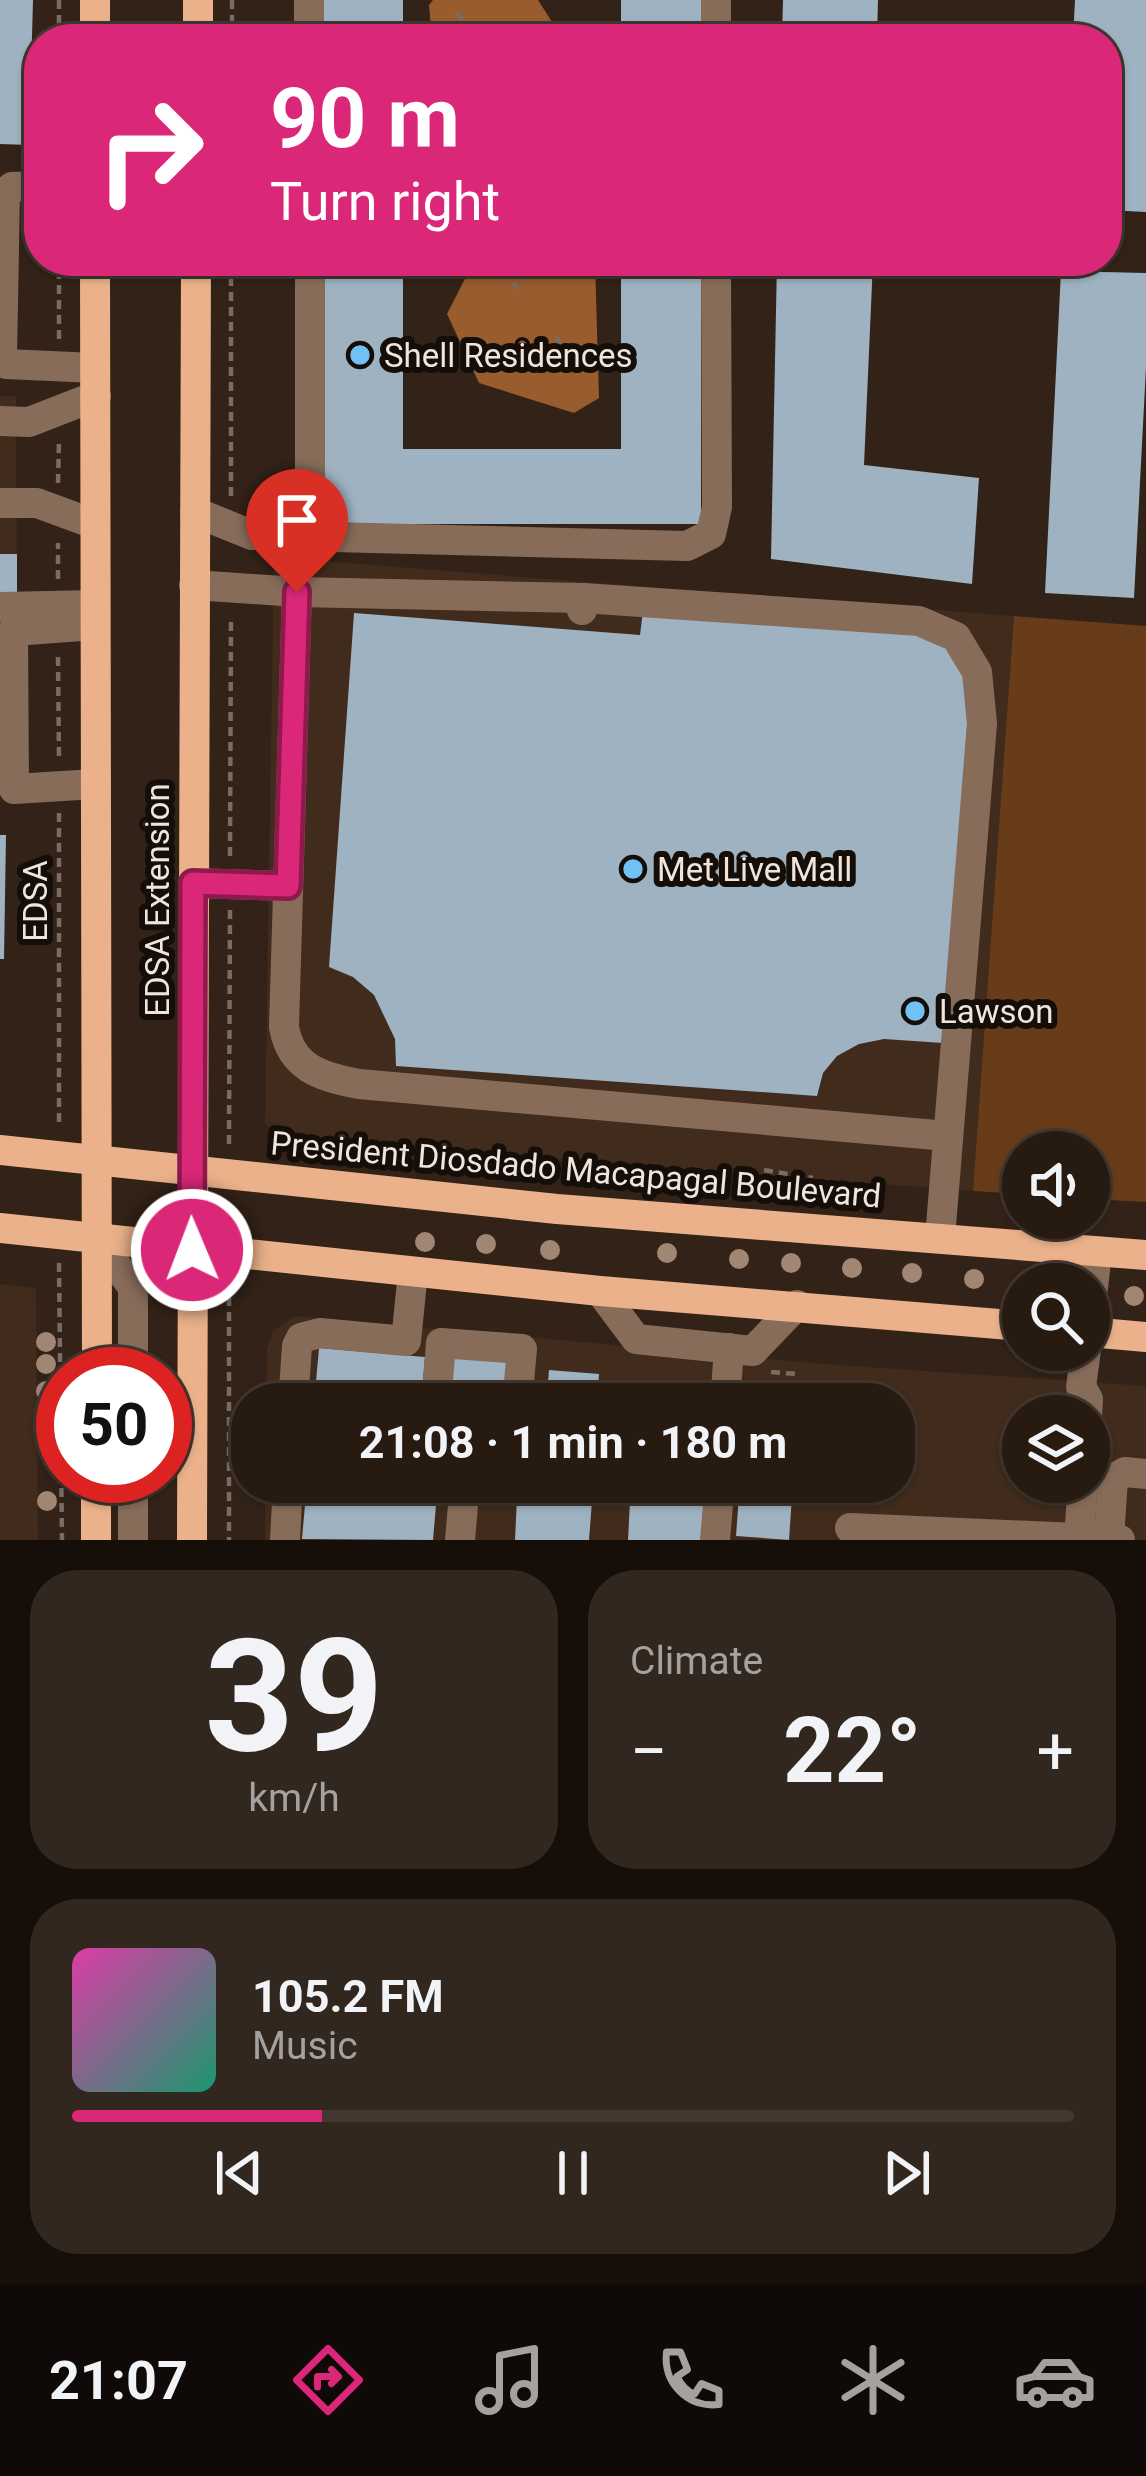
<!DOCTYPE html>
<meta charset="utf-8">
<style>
:root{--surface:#261a11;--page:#32271f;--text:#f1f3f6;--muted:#a4a19f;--line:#423831;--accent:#db2777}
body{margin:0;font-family:Roboto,sans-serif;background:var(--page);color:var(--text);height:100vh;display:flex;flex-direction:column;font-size:45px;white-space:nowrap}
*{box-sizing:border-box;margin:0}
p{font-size:39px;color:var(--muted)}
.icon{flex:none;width:66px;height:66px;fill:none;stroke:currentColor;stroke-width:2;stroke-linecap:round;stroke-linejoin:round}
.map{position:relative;height:1540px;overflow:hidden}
.sheet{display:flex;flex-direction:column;gap:30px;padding:30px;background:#150e09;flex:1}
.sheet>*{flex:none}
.hud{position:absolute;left:24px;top:24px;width:1098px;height:252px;border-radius:48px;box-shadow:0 3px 9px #0004,0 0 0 3px var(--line);background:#db2777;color:#fff;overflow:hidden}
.fabs{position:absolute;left:1002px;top:1131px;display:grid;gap:24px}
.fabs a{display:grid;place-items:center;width:108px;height:108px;border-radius:50%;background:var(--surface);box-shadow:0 3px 9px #0004,0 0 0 3px var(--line);font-size:60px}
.speed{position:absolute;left:36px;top:1347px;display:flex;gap:24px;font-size:60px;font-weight:700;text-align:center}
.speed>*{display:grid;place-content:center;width:156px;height:156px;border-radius:50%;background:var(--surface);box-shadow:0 3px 9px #0004,0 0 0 3px var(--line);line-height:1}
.speed .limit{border:18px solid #d22;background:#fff;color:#111}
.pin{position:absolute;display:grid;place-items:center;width:102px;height:102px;color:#fff;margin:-123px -51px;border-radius:50% 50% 50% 0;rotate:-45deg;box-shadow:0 0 12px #0007}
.pin .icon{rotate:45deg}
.me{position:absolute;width:132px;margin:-66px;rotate:359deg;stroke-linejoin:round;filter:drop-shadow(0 0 9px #0008)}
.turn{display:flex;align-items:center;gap:42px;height:252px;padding:0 48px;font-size:54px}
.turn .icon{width:156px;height:156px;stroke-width:2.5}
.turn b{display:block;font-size:84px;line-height:102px}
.big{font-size:90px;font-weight:700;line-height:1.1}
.sheet .widget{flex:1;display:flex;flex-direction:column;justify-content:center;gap:18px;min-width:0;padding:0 42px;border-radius:48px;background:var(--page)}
.sheet .dial{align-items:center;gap:0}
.dial b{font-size:156px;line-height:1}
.song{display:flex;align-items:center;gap:36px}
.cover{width:144px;height:144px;border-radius:18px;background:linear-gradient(135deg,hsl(320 70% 55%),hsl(160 70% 35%))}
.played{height:12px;border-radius:6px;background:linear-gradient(90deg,var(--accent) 25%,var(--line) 25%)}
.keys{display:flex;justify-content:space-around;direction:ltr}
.heat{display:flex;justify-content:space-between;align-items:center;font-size:66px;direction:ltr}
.sheet .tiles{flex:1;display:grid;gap:30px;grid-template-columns:1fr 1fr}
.widget:last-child{grid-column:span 2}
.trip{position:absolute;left:231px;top:1383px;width:684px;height:120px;border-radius:48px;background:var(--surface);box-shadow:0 3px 9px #0004,0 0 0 3px var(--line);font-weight:700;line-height:120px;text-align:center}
.tab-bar{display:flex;height:192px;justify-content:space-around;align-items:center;background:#0f0a07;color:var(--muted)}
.tab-bar .icon{width:84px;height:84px}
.tab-bar .active{color:var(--accent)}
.tab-bar b{font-size:54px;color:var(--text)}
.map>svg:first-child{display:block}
.built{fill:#402b1c;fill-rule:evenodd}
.green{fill:#683c19}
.water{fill:#985c2e}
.building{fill:#9eb2c1}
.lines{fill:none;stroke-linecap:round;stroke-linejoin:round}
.path{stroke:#7a6c62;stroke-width:4.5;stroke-dasharray:9 6;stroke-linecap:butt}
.minor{stroke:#876c59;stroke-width:30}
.major{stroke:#eab18a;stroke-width:30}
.tree{fill:#a18674}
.route-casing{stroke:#8e194d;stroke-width:30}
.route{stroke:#db2777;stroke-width:21}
.poi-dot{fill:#72c1f5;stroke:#140d08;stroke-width:4.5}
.labels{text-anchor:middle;stroke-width:12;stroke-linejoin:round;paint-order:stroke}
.poi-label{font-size:33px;fill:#f0e5dd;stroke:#140d08;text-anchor:start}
.street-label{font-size:33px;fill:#f0e5dd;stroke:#140d08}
</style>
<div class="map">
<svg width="1146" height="1540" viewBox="0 0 1146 1540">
<rect width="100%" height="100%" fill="#322217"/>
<g class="built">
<path d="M 0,396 L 16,396 L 17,602 L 0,602 Z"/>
<path d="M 274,557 L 1014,616 L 973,1191 L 279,1138 L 265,1123 Z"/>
<path d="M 0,1284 L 36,1288 L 38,1540 L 0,1540 Z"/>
<path d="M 295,1316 L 824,1364 L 1146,1386 L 1146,1540 L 265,1540 L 265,1482 L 894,1482 L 894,1404 L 266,1404 L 267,1349 L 273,1331 ZM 1023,1416 L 1089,1416 L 1089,1482 L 1023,1482 Z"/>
</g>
<path class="green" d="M 1014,616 L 1146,626 L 1146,1202 L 1089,1199 L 1089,1152 L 1023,1152 L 1023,1194 L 973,1191 Z"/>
<g class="water">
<path d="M 433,0 L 538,0 L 563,39 L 432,39 L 429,5 Z"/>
<path d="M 474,261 L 595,261 L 599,398 L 574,413 L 479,383 L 447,314 Z"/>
</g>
<g class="building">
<path d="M 0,0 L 33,0 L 29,145 L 0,144 Z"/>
<rect x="317" y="0" width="86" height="39"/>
<rect x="621" y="0" width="81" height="39"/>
<path d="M 783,0 L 878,0 L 877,39 L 782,39 Z"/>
<path d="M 1075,0 L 1146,0 L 1146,212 L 1107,210 L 1107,39 L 1073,39 Z"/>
<path d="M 317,261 L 403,261 L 403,449 L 621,449 L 621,261 L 701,261 L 701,524 L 316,524 Z"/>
<path d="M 777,261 L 873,261 L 864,465 L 979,478 L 972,584 L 771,559 Z"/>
<path d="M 1061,271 L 1146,273 L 1146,367 L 1134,598 L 1045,593 Z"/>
<rect x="0" y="554" width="17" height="48"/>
<path d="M 644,603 L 947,636 L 971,676 L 943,1043 L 884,1039 L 859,1044 L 837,1056 L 823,1073 L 817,1096 L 396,1066 L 395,1039 L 374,995 L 353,977 L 329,967 L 354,613 L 640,635 Z"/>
<path d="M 0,835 L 6,835 L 4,959 L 0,959 Z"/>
<path d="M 319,1348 L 425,1357 L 421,1404 L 314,1404 Z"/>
<path d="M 448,1353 L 511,1358 L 508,1404 L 444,1404 Z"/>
<path d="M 549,1370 L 599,1374 L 597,1404 L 546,1404 Z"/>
<path d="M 637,1391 L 710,1396 L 710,1404 L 636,1404 Z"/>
<path d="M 748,1391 L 800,1395 L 799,1404 L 747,1404 Z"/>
<path d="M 307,1482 L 438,1482 L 433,1540 L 302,1539 Z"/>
<path d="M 631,1482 L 705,1482 L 701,1540 L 628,1540 Z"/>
<path d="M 740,1482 L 793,1482 L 789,1540 L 736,1536 Z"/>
<path d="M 517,1497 L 592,1501 L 589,1540 L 515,1540 Z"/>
</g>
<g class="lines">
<g class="path">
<path d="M 457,13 L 474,34"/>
<path d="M 59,39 L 59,0"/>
<path d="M 232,39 L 232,0"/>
<path d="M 492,261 L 518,289"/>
<path d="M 557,337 L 568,369"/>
<path d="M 59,339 L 59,261"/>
<path d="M 58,483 L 59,441"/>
<path d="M 231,496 L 231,261"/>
<path d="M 58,579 L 58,543"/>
<path d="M 58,657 L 59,759"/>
<path d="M 59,813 L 59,1125"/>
<path d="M 230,856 L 231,616"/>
<path d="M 229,1144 L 230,910"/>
<path d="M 764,1170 L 813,1178"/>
<path d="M 59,1263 L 62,1540"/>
<path d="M 229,1282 L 229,1540"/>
<path d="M 771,1372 L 797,1374"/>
</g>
<g class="minor">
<path d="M 309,0 L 309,39"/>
<path d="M 716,0 L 716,39"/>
<path d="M 39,186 L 12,187 L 5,193 L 2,358 L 6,364 L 95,368"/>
<path d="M 310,261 L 310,538"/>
<path d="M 0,421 L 29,422 L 96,396"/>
<path d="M 0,503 L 37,503 L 94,524"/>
<path d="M 195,512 L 252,535 L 687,546 L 711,534 L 717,507 L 716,261"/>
<path d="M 194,585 L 297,592 L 583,598 L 582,610"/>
<path d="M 297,592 L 284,1027 C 291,1068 321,1077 359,1084 L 947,1136"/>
<path d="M 583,598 L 919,621 L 956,637 L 977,672 L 982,724 L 940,1238"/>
<path d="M 0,607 L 95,605"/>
<path d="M 95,625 L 13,631 L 14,789 L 95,784"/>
<path d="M 193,883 L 288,886"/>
<path d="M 96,1239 L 133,1287 L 133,1374"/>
<path d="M 600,1291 L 636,1339 L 753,1351 L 797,1305"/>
<path d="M 1089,1324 L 1097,1252"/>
<path d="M 1086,1350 L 1081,1387 L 1088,1399 L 1087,1416"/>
<path d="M 293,1404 L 297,1346 L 301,1338 L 320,1333 L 406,1341 L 413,1272"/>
<path d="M 436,1404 L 441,1343 L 522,1349 L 517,1404"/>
<path d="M 725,1404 L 729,1348"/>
<path d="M 133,1476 L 133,1540"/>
<path d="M 850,1528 L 1120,1540"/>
<path d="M 1079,1539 L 1083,1482"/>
<path d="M 1109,1539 L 1113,1479 L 1125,1472 L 1146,1474"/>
<path d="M 285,1540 L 288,1482"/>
<path d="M 460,1540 L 465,1482"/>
<path d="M 715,1540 L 720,1482"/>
</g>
<g class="major">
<path d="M 95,0 L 95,39"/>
<path d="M 198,39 L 198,0"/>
<path d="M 95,261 L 97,1374"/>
<path d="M 0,1150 L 557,1209 L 1146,1255"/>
<path d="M 0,1228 L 600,1291 L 1023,1326"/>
<path d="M 1089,1332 L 1146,1337"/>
<path d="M 96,1540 L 96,1476"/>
<path d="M 192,1540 L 196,261"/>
</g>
</g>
<g class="tree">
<circle cx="425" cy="1242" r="10"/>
<circle cx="486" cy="1244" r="10"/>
<circle cx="550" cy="1250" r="10"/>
<circle cx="667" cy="1253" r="10"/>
<circle cx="739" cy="1259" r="10"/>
<circle cx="791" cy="1263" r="10"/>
<circle cx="852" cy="1268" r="10"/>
<circle cx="912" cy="1273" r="10"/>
<circle cx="974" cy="1279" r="10"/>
<circle cx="1134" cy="1296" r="10"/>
<circle cx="46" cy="1342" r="10"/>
<circle cx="46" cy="1364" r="10"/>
<circle cx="46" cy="1391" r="10"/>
<circle cx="47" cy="1501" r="10"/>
</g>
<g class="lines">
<g class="route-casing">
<path id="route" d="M 192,1250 L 193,883 L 288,886 L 297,592"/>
</g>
<use href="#route" class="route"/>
</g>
<g class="poi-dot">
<circle cx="360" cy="355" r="12"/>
<circle cx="633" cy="869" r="12"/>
<circle cx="915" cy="1011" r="12"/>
</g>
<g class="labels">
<g class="poi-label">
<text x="384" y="367">Shell Residences</text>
<text x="657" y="881">Met Live Mall</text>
<text x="939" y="1023">Lawson</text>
</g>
<g class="street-label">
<text transform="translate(157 900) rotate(-90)" y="12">EDSA Extension</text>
<text transform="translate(35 901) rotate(-90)" y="12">EDSA</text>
<text transform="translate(576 1169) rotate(5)" y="12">President Diosdado Macapagal Boulevard</text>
</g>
</g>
</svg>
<div class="fabs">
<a><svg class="icon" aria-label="sound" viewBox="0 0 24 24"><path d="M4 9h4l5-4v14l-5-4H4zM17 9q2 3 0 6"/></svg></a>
<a><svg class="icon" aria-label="search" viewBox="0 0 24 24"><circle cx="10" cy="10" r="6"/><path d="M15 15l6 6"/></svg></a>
<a><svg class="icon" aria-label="layers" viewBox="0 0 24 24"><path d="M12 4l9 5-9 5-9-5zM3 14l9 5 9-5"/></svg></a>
</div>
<div class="speed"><div class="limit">50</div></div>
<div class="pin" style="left:297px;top:592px;background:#d93025"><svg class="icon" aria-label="arrive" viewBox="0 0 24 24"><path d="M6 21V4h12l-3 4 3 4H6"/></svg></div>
<svg class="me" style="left:192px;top:1250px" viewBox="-20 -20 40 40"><circle r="17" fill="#db2777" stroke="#fff" stroke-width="3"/><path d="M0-11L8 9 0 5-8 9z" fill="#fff"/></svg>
<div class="trip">21:08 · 1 min · 180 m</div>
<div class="hud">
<div class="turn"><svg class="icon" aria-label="right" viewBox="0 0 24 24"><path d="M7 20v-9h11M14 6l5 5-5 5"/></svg><div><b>90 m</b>Turn right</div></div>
</div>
</div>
<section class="sheet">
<div class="tiles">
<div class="widget dial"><b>39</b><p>km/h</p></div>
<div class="widget"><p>Climate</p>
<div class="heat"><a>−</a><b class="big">22°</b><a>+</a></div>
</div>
<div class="widget">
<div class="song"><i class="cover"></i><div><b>105.2 FM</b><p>Music</p></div></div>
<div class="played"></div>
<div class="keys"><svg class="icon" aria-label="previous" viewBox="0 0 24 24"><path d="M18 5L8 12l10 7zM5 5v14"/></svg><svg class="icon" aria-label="pause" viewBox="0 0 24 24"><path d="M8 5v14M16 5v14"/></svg><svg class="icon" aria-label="next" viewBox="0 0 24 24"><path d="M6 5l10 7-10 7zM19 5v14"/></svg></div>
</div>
</div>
</section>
<nav class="tab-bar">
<b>21:07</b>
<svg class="icon active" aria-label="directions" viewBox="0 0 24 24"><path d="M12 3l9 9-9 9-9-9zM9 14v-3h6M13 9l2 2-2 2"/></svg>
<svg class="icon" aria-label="music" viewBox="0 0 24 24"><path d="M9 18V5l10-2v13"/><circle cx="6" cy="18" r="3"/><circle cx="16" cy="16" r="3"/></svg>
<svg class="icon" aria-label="phone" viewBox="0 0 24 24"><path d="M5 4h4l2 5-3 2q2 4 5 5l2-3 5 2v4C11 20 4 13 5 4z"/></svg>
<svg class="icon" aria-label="climate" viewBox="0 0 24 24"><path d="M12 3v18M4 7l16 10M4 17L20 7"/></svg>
<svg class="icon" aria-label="car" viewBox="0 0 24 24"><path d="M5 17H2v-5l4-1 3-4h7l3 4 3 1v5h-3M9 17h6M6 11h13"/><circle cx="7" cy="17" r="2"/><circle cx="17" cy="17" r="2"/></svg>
</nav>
